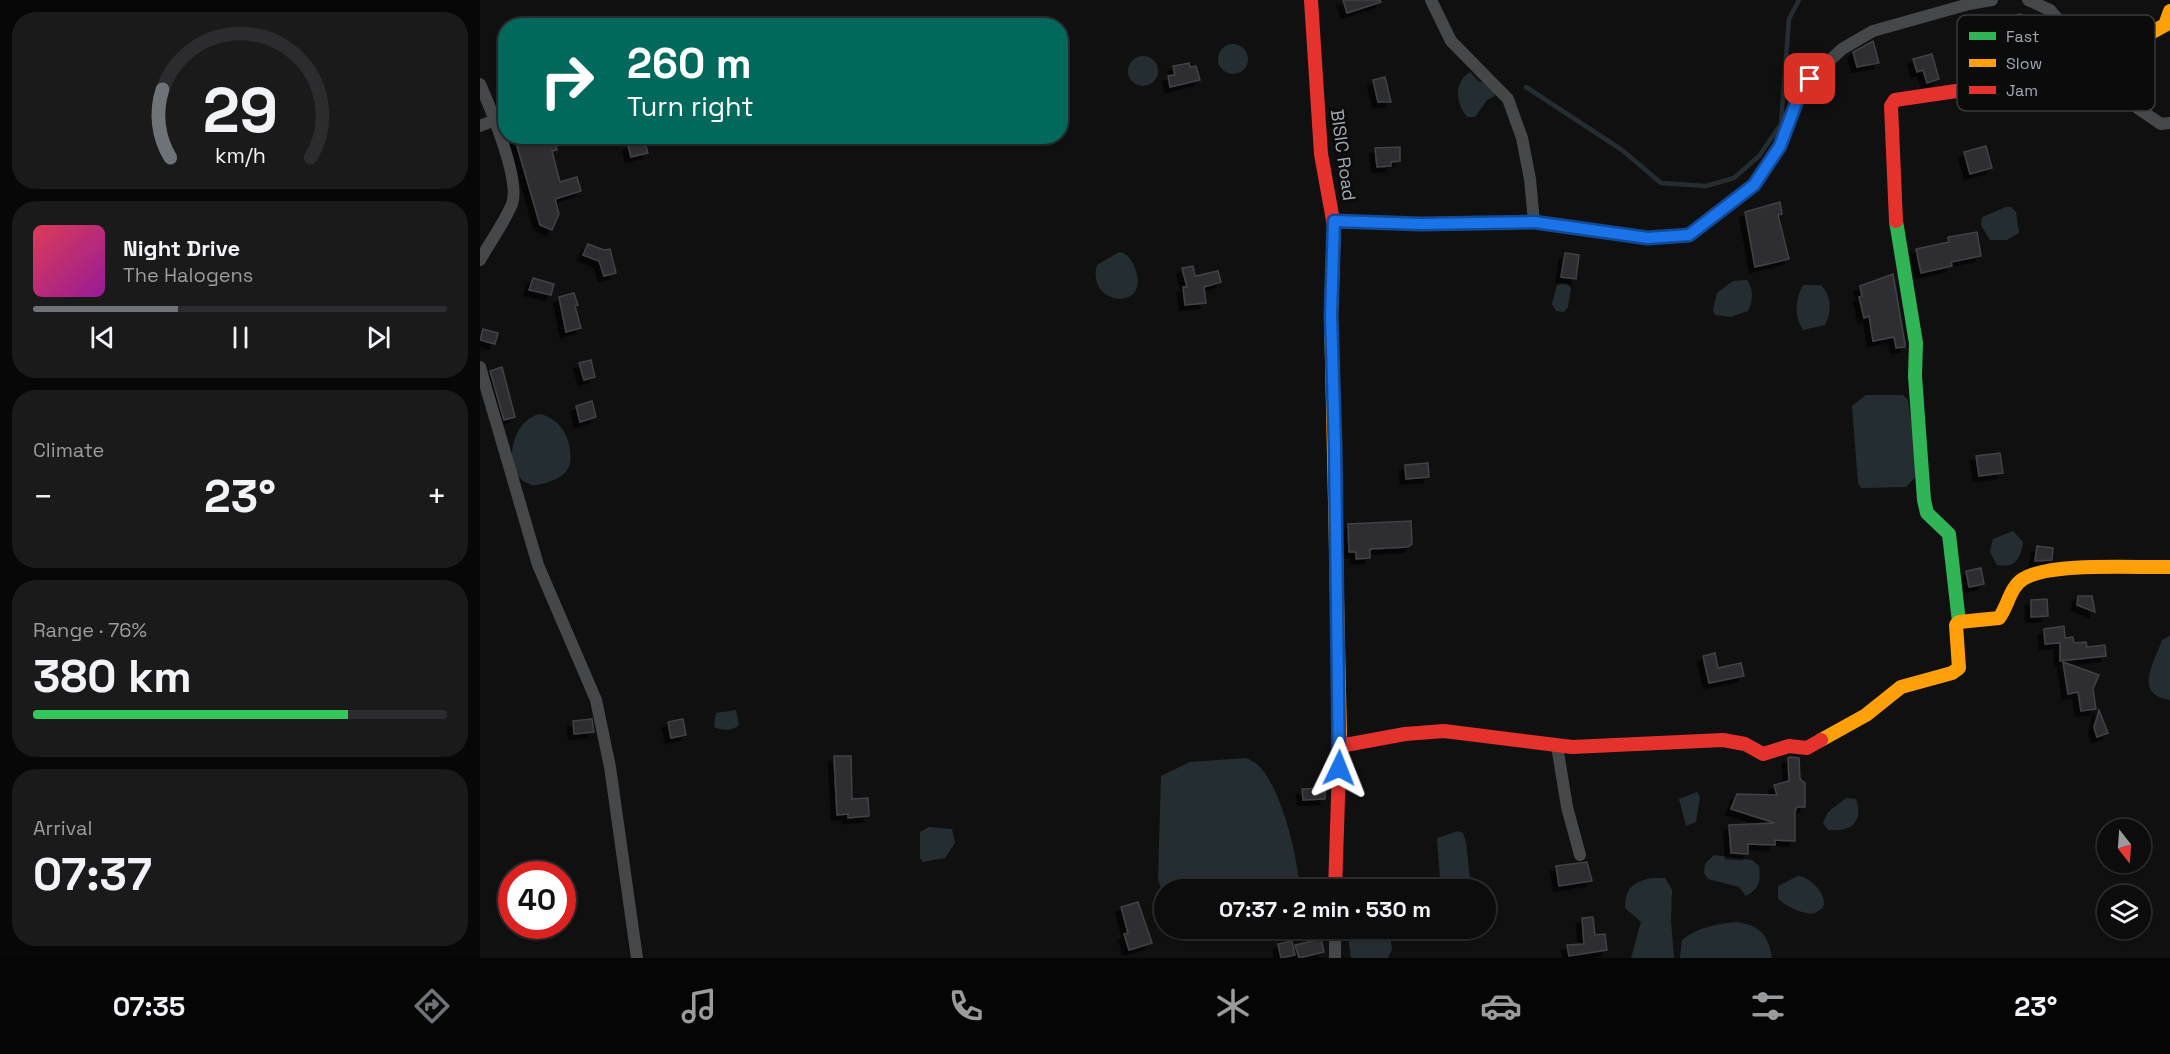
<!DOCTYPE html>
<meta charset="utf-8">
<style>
:root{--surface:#0c0c0d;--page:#1a1a1b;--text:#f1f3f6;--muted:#9a9b9d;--line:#2c2c2e;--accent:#6e737a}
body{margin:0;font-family:"Space Grotesk",sans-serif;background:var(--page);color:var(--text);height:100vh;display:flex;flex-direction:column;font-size:22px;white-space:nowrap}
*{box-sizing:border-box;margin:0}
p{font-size:20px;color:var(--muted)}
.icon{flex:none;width:33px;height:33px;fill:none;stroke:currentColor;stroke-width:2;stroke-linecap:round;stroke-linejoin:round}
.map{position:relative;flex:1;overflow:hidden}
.side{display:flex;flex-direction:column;gap:12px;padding:12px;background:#070707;width:480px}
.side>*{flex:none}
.guide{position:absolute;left:18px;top:18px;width:570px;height:126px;border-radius:24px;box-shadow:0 2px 4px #0004,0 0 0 2px var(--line);background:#00695c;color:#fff;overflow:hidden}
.needle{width:39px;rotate:163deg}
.buttons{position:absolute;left:1617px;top:819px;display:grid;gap:12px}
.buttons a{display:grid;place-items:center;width:54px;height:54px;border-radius:50%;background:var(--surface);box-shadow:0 2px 4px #0004,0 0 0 2px var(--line);font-size:30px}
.speed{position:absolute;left:18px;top:861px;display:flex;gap:12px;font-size:30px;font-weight:700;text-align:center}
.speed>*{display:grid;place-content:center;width:78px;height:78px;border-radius:50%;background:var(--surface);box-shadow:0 2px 4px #0004,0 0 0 2px var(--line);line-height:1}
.speed .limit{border:9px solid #d22;background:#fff;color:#111}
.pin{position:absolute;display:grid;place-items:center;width:51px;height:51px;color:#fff;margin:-26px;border-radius:12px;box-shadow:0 3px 9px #0006}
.me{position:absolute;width:66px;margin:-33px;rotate:2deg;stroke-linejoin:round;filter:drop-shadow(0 0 4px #0008)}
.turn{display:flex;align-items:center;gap:21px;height:126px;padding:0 30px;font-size:27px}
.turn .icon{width:78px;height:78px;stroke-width:2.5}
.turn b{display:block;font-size:42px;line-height:51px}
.big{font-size:45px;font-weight:700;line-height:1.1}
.side .widget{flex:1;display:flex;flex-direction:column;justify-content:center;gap:9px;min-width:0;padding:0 21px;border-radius:24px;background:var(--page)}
.side .dial{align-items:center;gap:0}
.dial svg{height:156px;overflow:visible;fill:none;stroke:var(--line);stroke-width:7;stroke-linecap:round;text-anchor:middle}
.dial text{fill:var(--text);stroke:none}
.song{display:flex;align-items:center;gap:18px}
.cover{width:72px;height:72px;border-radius:9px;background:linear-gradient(135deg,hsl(350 70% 55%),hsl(300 70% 35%))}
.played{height:6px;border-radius:3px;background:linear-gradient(90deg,var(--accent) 35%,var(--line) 35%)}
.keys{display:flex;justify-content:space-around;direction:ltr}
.heat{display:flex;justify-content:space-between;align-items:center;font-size:33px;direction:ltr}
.charge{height:9px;border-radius:4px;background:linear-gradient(90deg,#34c759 76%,var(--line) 0)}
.trip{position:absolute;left:674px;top:879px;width:342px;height:60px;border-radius:30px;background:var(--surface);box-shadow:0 2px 4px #0004,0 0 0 2px var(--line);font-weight:700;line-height:60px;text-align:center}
.menu{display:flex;height:96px;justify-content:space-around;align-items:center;background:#050505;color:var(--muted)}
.menu .icon{width:42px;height:42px}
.menu .active{color:var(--accent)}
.menu b{font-size:27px;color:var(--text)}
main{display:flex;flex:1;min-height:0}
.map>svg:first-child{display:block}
.water{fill:#242e32}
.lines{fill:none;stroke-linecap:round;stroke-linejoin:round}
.stream{stroke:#242e32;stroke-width:4.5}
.building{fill:#2d2f31;stroke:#3f4245;stroke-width:1.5;filter:url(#shadow)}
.street{stroke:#454749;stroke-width:12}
.fast{stroke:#30b455;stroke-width:14}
.slow{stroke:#ff9f0a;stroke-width:14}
.jam{stroke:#e5322d;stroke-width:14}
.route-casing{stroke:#114b97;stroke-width:15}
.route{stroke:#1a73e8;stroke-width:10}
.labels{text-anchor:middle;stroke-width:6;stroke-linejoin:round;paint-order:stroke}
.street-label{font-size:18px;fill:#a0a9b3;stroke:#0b0b0c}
.key{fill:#0b0b0c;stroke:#383a3e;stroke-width:1.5}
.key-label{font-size:16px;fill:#a0a9b3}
</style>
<main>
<section class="side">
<div class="widget dial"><svg viewBox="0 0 100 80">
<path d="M14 69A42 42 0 1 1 86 69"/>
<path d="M14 69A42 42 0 0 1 10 34" stroke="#6e737a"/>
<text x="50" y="56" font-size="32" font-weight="700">29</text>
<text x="50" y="72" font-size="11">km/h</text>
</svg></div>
<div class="widget">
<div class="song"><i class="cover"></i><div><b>Night Drive</b><p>The Halogens</p></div></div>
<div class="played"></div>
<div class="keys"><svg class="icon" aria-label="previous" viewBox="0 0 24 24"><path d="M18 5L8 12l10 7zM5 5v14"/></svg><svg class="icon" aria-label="pause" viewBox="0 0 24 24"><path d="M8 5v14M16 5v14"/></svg><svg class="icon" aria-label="next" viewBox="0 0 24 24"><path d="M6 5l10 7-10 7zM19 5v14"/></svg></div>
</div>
<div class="widget"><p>Climate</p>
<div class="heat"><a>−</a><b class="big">23°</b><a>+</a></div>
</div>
<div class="widget"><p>Range · 76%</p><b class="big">380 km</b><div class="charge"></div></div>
<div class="widget"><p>Arrival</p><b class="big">07:37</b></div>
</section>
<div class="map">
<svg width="1690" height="958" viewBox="0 0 1690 958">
<defs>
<filter id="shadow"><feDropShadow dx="-5.5" dy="5.5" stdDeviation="0" flood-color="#0009"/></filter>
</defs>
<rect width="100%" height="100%" fill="#101011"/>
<g class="water">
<circle cx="753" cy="59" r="15"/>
<circle cx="663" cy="71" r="15"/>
<path d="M 990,72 L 998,81 L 1012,85 L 1015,96 L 1007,100 L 995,117 L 987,117 C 976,103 973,83 990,72 Z"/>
<path d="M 1526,207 L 1531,207 L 1536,212 L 1539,233 L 1527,240 L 1510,240 L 1501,225 L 1502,217 Z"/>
<path d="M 639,252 C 647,253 652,260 655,268 C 672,313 605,306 617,265 Z"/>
<path d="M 1267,280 C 1274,290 1273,300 1268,311 L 1251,317 L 1235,315 L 1233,310 L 1237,293 L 1253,281 Z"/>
<path d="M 1086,282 L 1091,288 L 1088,307 L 1084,312 L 1076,311 L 1072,304 L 1077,285 Z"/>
<path d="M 1323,285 L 1341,285 C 1352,297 1352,311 1345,325 L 1323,330 C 1314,317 1315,299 1323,285 Z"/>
<path d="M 1386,395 L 1423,395 L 1428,400 L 1439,473 L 1426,487 L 1381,488 L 1378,483 L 1372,406 Z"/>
<path d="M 59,414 C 82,418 93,442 90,463 C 88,473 80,478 71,481 C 65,483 58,486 53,485 C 22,479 27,423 59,414 Z"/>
<path d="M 1533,531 L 1543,542 C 1541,558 1535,569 1517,565 L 1510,552 L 1513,539 Z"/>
<path d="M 1690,636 L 1690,700 C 1653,694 1674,664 1682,640 Z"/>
<path d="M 256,710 L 259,725 C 252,731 242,731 234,727 L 236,713 Z"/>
<path d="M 766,758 C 770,760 775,762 778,765 C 800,785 818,856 819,885 L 814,890 L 684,890 L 684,898 L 678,879 L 681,776 L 710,762 Z"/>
<path d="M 1217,792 L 1220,797 L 1216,822 L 1206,826 L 1199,799 Z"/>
<path d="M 1366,798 L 1376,799 C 1384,823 1370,832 1348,830 L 1343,823 L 1348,812 Z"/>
<path d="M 449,827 L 472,829 L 475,843 L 465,858 L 443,862 L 440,858 L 440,832 Z"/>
<path d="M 978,831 L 983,833 L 986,842 L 991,889 L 964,889 L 960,880 L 957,838 Z"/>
<path d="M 1234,855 L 1272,860 L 1279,866 C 1281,881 1280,888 1266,896 L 1259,887 L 1228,879 L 1224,873 L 1225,864 Z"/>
<path d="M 1318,876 C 1330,877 1348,894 1343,908 C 1343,908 1335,913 1335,913 C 1326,916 1302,905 1298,898 L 1298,886 Z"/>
<path d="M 1172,878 L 1185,878 L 1192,890 L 1191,920 L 1194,958 L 1151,958 L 1161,922 L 1145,908 C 1145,888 1153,882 1172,878 Z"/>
<path d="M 1256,922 C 1280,925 1288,935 1292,958 L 1200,958 L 1202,940 C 1218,927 1236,924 1256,922 Z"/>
<path d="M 867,929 L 909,929 L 912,949 L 908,958 L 871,958 Z"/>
</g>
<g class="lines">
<path class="stream" d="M 1046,87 L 1142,150 L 1181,183 L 1226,186 L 1254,178 L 1279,156 L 1301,124 L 1309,19 L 1319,0"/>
</g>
<g class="building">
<path d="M 863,0 L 900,0 L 901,2 L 867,13 Z"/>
<path d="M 1540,14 L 1547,37 L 1563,32 L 1569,53 L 1552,58 L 1550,51 L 1534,55 L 1507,63 L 1509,70 L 1492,76 L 1485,54 L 1532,45 L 1524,19 Z"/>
<path d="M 1393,41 L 1399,63 L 1377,67 L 1373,52 Z"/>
<path d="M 1452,54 L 1459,79 L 1447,83 L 1443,70 L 1437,72 L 1433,59 Z"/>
<path d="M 709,63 L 710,67 L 716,66 L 720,80 L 690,87 L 688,76 L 695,75 L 693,66 Z"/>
<path d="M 905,77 L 911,102 L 898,102 L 893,80 Z"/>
<path d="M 34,136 L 73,136 L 77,150 L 72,151 L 80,182 L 97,177 L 101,191 L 75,199 L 79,214 L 72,230 L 60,225 Z"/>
<path d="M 164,141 L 168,153 L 151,157 L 148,145 Z"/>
<path d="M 1506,146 L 1512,168 L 1490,174 L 1484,152 Z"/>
<path d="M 920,147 L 920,161 L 911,162 L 911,166 L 897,167 L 895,148 Z"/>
<path d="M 1300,202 L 1302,214 L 1298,215 L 1309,259 L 1275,267 L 1265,212 Z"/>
<path d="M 1497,232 L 1501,256 L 1471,262 L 1472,266 L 1441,273 L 1436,249 L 1469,242 L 1468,237 Z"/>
<path d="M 108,244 L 124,250 L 130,249 L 136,273 L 124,276 L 119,261 L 103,255 Z"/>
<path d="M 1085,253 L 1099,255 L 1096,279 L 1081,277 Z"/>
<path d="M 713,266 L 715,276 L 738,271 L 741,282 L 724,287 L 726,303 L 705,305 L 703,287 L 707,287 L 702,268 Z"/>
<path d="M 1413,274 L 1425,344 L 1425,347 L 1416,348 L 1414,337 L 1393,341 L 1389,316 L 1384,318 L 1379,297 L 1382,296 L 1380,286 Z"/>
<path d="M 53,278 L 74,284 L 71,295 L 49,290 Z"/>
<path d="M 94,293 L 98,305 L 95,306 L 101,328 L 86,332 L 79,297 Z"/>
<path d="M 3,329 L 18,333 L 15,344 L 0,340 Z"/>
<path d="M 111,360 L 115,377 L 104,380 L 99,363 Z"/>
<path d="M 22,367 L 35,417 L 24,420 L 10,371 Z"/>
<path d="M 112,401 L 116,417 L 100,422 L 96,406 Z"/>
<path d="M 1520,453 L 1523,473 L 1499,476 L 1496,456 Z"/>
<path d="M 948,463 L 949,477 L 926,479 L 925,465 Z"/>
<path d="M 931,521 L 932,544 L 928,547 L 890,549 L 890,558 L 876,559 L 876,552 L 869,552 L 868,524 Z"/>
<path d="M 1557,546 L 1573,548 L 1572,560 L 1555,561 Z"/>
<path d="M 1501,568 L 1504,584 L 1489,587 L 1486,571 Z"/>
<path d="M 1598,596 L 1612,596 L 1615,612 L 1597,605 Z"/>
<path d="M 1567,599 L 1568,616 L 1551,617 L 1551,600 Z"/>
<path d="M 1584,626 L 1585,638 L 1593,637 L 1594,643 L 1606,642 L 1607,647 L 1625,645 L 1626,656 L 1580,661 L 1580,643 L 1565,644 L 1564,629 Z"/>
<path d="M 1235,653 L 1238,668 L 1261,663 L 1264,676 L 1229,683 L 1223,656 Z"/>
<path d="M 1583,662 L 1619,675 L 1613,689 L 1616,709 L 1601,711 L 1598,692 L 1588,694 Z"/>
<path d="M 1619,710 L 1628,733 L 1617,737 L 1614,727 Z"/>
<path d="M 112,719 L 114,732 L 94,734 L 93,721 Z"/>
<path d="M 203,719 L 206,735 L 191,738 L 188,722 Z"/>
<path d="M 354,756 L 371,756 L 372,799 L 388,798 L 389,816 L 368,818 L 368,814 L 357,815 Z"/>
<path d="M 1310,757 L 1319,758 L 1320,779 L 1325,783 L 1325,807 L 1317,807 L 1315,811 L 1315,841 L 1295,840 L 1295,845 L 1268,844 L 1268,854 L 1251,853 L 1249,825 L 1295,823 L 1251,809 L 1257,794 L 1297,795 L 1294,785 L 1309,781 L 1308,758 Z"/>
<path d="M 845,788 L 845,799 L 823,800 L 822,789 Z"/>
<path d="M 1107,862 L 1112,881 L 1079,886 L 1076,866 Z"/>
<path d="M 658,902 L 672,943 L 649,950 L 644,934 L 648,933 L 641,907 Z"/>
<path d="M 1113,917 L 1115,935 L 1125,934 L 1127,950 L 1089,956 L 1087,945 L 1104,944 L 1102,918 Z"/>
<path d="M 841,939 L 844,952 L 819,958 L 815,945 Z"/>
<path d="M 812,941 L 815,955 L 801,958 L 798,944 Z"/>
</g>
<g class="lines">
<g class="street">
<path d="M 951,0 L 971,41 L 1028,99 L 1042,138 L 1050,179 L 1054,222"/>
<path d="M 1548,0 L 1570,10 L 1632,83 L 1656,107 L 1681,124 L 1690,123"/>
<path d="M 0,84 C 10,107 41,181 32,204 C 24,223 10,242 0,260"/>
<path d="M 0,126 L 15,120"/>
<path d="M 854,221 L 941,224 L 1054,222 L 1168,238 L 1209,235 L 1274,185 L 1300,146 L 1318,98 L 1330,79 L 1362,49 L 1393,31 L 1489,4 L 1512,0"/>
<path d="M 0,367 L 58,565 L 116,700 L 130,767 L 157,958"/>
<path d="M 1077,746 L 1087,807 L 1100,855"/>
<path d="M 855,928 L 855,958"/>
</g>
<path class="fast" d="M 1416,221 L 1436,343 L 1435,376 L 1444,500 L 1447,513 L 1469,534 L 1479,622"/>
<g class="slow">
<path d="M 1621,55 L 1643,48 L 1685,25 L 1690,11"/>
<path d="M 854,226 L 851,315 L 860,737"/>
<path d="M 1341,740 L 1386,715 L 1421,687 L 1472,673 L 1479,668 L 1476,625 L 1479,622 L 1519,618 C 1528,606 1530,587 1543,579 C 1570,562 1656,568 1690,567"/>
</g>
<g class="jam">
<path d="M 831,0 L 841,154 L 854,226"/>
<path d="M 1416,221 L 1411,106 L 1415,100 L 1483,90 L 1536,74 L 1621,55"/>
<path d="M 860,746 L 925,734 L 964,731 L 1092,747 L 1243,740 L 1265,744 L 1283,754 L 1309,746 L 1327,748 L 1341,740"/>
<path d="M 855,890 L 860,737"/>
</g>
</g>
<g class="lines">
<g class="route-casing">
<path id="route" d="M 859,768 L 855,446 L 851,315 L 854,221 L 941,224 L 1054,222 L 1168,238 L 1209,235 L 1274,185 L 1300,146 L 1318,98 L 1330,79"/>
</g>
<use href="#route" class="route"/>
</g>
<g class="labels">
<g class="street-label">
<text transform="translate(863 155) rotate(82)" y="6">BISIC Road</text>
</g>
</g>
<rect x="1477" y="15" width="198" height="96" rx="9" class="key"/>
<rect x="1489" y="32" width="27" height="8" fill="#30b455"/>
<rect x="1489" y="59" width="27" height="8" fill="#ff9f0a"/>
<rect x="1489" y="86" width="27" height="8" fill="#e5322d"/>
<g class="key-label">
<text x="1526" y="42">Fast</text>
<text x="1526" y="69">Slow</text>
<text x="1526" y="96">Jam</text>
</g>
</svg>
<div class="buttons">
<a><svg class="needle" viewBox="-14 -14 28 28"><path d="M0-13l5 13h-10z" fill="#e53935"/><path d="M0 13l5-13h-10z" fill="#9a9b9d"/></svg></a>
<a><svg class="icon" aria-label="layers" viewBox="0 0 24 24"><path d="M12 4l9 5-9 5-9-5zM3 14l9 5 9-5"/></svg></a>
</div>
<div class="speed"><div class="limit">40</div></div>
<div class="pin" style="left:1330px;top:79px;background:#d93025"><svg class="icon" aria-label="arrive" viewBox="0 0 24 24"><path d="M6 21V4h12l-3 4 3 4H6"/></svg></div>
<svg class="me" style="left:859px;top:768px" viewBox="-20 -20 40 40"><path d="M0-17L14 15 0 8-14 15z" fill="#1a73e8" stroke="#fff" stroke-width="4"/></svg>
<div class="trip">07:37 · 2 min · 530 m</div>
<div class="guide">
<div class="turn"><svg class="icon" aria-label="right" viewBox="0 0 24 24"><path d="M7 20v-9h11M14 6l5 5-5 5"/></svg><div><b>260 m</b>Turn right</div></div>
</div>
</div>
</main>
<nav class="menu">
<b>07:35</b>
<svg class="icon active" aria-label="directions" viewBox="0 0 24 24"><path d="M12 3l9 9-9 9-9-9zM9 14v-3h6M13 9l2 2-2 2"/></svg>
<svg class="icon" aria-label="music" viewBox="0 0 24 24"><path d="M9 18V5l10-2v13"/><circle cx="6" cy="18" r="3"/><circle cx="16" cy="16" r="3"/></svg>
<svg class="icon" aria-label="phone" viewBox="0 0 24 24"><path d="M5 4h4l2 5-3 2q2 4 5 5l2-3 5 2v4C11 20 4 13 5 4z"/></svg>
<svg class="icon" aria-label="climate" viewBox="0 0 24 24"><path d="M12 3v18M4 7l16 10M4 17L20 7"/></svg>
<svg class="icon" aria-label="car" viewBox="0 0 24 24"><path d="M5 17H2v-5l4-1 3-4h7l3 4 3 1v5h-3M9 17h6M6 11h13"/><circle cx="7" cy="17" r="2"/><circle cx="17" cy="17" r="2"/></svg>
<svg class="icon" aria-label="filters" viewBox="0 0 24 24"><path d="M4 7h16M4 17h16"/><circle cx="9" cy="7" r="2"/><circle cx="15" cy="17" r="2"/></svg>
<b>23°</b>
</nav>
